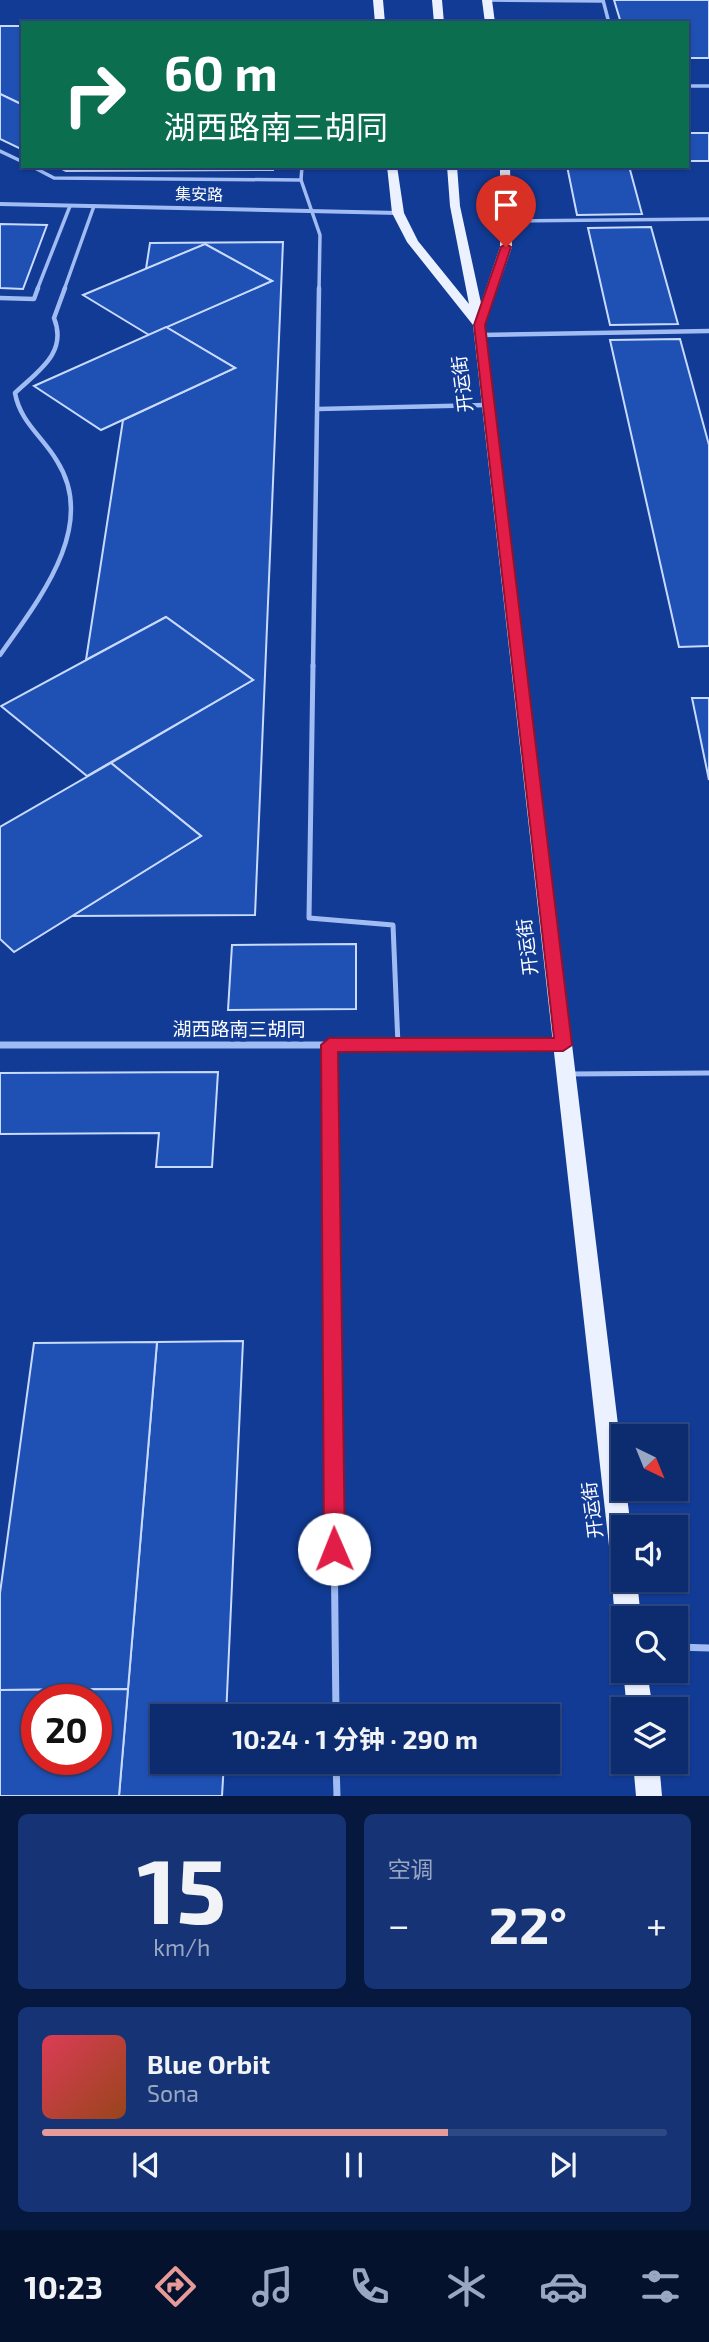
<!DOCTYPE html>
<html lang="zh">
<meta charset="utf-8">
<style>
:root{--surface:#0d2c70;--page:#163475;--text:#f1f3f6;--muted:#9aa7c3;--line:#2d4883;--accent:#e69b98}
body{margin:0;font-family:"Exo 2","Noto Sans SC",sans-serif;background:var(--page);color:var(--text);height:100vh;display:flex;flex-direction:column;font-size:26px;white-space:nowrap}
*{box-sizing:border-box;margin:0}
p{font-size:23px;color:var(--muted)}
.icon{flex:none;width:38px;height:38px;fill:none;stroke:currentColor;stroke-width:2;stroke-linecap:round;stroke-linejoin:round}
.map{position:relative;height:1796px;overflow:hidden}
.side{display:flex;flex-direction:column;gap:18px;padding:18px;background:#07183e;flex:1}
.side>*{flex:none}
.top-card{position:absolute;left:21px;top:21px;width:668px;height:147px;border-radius:0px;box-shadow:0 2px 5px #0004,0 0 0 2px var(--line);background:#0b6e4f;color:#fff;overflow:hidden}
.needle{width:46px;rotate:137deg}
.fabs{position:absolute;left:611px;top:1424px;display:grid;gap:14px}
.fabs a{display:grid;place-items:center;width:77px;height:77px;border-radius:0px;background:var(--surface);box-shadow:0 2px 5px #0004,0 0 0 2px var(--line);font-size:35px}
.speed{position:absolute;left:21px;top:1684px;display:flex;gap:14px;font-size:35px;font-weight:700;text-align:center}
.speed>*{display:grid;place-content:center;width:91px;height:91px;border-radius:50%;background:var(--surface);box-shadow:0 2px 5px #0004,0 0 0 2px var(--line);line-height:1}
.speed .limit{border:10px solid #d22;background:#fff;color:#111}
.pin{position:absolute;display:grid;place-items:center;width:60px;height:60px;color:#fff;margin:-72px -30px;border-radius:50% 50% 50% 0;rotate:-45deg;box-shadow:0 0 7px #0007}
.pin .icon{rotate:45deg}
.me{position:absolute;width:77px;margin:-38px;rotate:359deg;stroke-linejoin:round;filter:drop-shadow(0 0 5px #0008)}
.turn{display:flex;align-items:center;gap:24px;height:147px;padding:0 28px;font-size:32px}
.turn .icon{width:91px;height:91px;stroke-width:2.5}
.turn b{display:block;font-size:49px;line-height:60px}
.big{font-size:52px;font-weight:700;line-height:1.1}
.side .card{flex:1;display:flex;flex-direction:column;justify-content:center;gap:10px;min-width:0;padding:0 24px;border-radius:10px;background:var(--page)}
.side .dial{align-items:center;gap:0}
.dial b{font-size:91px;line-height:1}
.song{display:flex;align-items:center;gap:21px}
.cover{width:84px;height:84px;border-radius:10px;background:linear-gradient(135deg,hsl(350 70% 55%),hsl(20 70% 35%))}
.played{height:7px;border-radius:4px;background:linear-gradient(90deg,var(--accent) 65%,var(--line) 65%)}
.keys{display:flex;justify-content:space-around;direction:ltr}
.heat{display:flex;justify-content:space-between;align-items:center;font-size:38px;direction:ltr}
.side .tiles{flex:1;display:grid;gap:18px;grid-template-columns:1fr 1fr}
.card:last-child{grid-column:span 2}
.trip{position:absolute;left:150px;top:1704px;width:410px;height:70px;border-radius:0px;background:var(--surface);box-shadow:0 2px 5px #0004,0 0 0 2px var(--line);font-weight:700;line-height:70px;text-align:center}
.tab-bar{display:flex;height:112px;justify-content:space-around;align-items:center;background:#05122d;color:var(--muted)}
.tab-bar .icon{width:49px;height:49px}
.tab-bar .current{color:var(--accent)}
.tab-bar b{font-size:32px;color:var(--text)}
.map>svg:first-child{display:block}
.building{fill:#1f50b4;stroke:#c8dafd;stroke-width:2;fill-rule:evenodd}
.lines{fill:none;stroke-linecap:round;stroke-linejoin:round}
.service-far3{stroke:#a0bcf3;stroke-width:3.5}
.service-far2{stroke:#a0bcf3;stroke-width:4.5}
.service-far1{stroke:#a0bcf3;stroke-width:5}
.service{stroke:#a0bcf3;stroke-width:7}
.minor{stroke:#a0bcf3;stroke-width:7}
.tertiary{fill:#a0bcf3;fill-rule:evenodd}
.primary{fill:#ecf1ff;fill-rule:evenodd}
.route{fill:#e11d48;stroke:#92132f;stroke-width:2}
.labels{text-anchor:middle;stroke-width:7;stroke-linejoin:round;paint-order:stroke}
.far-street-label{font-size:16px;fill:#fff;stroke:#113b95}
.street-label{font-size:19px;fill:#fff;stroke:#113b95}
</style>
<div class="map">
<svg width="709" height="1796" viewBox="0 0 709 1796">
<rect width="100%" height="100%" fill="#113b95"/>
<g class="building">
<path d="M 614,0 L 709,0 L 709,58 L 688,58 L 688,23 L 621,23 Z"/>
<path d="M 0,26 L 23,26 L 23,105 L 0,94 Z"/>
<path d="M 0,94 L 23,105 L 23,150 L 0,139 Z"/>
<rect x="688" y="133" width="21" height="28"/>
<path d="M 56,166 L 273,166 L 273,170 L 66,171 Z"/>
<path d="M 567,166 L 629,166 L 642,214 L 577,215 Z"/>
<path d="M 0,224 L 47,225 L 23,289 L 0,288 Z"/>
<path d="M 651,227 L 678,324 L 610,325 L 588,228 Z"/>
<path d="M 283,242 L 255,915 L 72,916 L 201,836 L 111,763 L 253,680 L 166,617 L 86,660 L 123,420 L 235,368 L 166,327 L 272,281 L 205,244 L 146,269 L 150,243 Z"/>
<path d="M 205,244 L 272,281 L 149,335 L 83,295 Z"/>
<path d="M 166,327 L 235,368 L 101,430 L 34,386 Z"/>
<path d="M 680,339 L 709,445 L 709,646 L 679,647 L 610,340 Z"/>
<path d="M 166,617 L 253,680 L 87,776 L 1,706 Z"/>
<path d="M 692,698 L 709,698 L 709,780 Z"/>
<path d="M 111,763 L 201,836 L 14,952 L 0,939 L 0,827 Z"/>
<path d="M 356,944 L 356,1009 L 228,1010 L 232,945 Z"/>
<path d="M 218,1072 L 212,1167 L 156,1167 L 159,1133 L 0,1134 L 0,1073 Z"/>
<path d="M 243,1341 L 226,1717 L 163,1717 L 163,1762 L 224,1762 L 222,1796 L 119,1796 L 157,1342 Z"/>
<path d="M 157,1342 L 128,1689 L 0,1690 L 0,1593 L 34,1343 Z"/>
<path d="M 128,1689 L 119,1796 L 0,1796 L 0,1690 ZM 37,1699 L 96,1699 L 96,1759 L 37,1759 Z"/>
</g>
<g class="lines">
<g class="service-far3">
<path d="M 488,0 L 603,1"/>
<path d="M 603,0 L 609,23"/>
<path d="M 688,86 L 709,86"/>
<path d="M 0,151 L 23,162"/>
<path d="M 31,166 L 54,178 L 301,180"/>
<path d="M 302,166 L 301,180 L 320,235 L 319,290"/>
<path d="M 506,221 L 709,219"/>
<path d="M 37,290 L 70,206"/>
<path d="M 64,290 L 94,206"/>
</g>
<g class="service-far2">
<path d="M 0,298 L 34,299 L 38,288"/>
<path d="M 481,335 L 709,331"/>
<path d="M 318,409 L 486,405"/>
<path d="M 0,655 C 37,602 99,527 57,461 C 43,437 20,422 15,393 C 38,371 68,353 54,318 L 65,288"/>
<path d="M 313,667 L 319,288"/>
</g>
<g class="service-far1">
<path d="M 313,665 L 309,918 L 393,925 L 398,1045"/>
<path d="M 329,1045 L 330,1158"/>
<path d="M 569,1074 L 709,1073"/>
</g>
<g class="service">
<path d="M 330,1156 L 336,1717"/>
<path d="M 676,1647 L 709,1648"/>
<path d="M 336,1762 L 337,1796"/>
</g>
<path class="minor" d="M 0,1045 L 563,1045"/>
<path class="tertiary" d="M 0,202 L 398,211 L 402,213 L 398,215 L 0,206 Z"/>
<g class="primary">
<path d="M 373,0 L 383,0 L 385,23 L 375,23 Z"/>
<path d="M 432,0 L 442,0 L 444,23 L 434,23 Z"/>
<path d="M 482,0 L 492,0 L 495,23 L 485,23 Z"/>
<path d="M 387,166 L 397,166 L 404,213 L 418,241 L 469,304 L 450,206 L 447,166 L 457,166 L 460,206 L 481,303 L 500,247 L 500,166 L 510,166 L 512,247 L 485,325 L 623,1466 L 623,1489 L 626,1489 L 631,1528 L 623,1528 L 623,1580 L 637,1580 L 641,1619 L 623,1619 L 623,1629 C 613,1618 610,1586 616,1573 L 611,1564 L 473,325 L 407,242 L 392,213 Z"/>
<path d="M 623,1670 L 647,1671 L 653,1710 L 627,1710 Z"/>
<path d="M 633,1762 L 659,1762 L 662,1796 L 636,1796 Z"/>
</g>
</g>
<path class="route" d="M 506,244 L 511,247 L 485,325 L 572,1045 L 563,1051 L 338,1052 L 345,1549 L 342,1556 L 334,1559 L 327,1556 L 324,1549 L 321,1045 L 329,1038 L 554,1038 L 474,325 L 501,247 Z"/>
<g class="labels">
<g class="far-street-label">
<text transform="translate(199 194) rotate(1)" y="6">集安路</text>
</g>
<g class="street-label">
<text transform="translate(462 384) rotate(-97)" y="7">开运街</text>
<text transform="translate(527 947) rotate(-97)" y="7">开运街</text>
<text x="239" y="1036">湖西路南三胡同</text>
<text transform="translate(592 1510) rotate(-97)" y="7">开运街</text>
</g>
</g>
</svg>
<div class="fabs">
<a><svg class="needle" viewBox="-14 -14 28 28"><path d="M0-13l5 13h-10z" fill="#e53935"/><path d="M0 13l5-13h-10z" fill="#9aa7c3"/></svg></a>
<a><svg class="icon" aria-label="sound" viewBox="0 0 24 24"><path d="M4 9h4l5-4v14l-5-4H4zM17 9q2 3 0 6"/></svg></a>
<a><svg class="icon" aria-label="search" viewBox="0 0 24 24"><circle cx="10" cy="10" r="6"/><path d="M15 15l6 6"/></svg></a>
<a><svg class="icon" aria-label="layers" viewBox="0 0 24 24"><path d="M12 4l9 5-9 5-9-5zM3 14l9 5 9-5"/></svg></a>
</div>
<div class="speed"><div class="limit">20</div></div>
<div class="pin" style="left:506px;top:247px;background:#d93025"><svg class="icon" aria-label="arrive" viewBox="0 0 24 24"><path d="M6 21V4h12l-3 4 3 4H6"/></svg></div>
<svg class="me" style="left:334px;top:1549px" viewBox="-20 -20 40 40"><circle r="19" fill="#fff"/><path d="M0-13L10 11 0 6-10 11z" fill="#e11d48"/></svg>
<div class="trip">10:24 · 1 分钟 · 290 m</div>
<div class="top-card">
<div class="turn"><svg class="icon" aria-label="right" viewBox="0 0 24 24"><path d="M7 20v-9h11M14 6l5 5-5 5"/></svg><div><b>60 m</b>湖西路南三胡同</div></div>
</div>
</div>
<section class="side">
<div class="tiles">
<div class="card dial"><b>15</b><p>km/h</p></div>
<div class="card"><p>空调</p>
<div class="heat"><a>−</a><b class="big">22°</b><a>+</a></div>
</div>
<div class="card">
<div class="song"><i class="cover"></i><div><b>Blue Orbit</b><p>Sona</p></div></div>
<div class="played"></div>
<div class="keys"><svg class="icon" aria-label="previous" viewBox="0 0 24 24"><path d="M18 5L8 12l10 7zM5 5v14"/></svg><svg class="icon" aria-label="pause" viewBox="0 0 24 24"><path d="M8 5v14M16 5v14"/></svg><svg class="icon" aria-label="next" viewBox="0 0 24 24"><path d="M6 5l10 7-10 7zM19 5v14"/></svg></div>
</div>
</div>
</section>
<nav class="tab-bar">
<b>10:23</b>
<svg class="icon current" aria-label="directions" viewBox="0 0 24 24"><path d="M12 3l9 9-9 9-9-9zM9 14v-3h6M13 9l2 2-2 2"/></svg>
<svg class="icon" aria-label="music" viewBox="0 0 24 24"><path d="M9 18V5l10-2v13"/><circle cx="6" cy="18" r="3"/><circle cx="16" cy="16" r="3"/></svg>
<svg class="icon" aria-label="phone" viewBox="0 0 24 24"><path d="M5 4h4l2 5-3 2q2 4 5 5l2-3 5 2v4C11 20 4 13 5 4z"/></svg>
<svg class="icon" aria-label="climate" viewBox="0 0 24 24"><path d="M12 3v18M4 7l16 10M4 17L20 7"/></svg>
<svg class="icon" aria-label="car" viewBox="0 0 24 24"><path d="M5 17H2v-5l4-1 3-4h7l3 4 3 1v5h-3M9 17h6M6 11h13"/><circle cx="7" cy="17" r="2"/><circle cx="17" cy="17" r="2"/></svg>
<svg class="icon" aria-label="filters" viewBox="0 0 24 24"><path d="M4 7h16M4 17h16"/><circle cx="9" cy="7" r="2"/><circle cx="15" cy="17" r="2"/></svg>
</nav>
